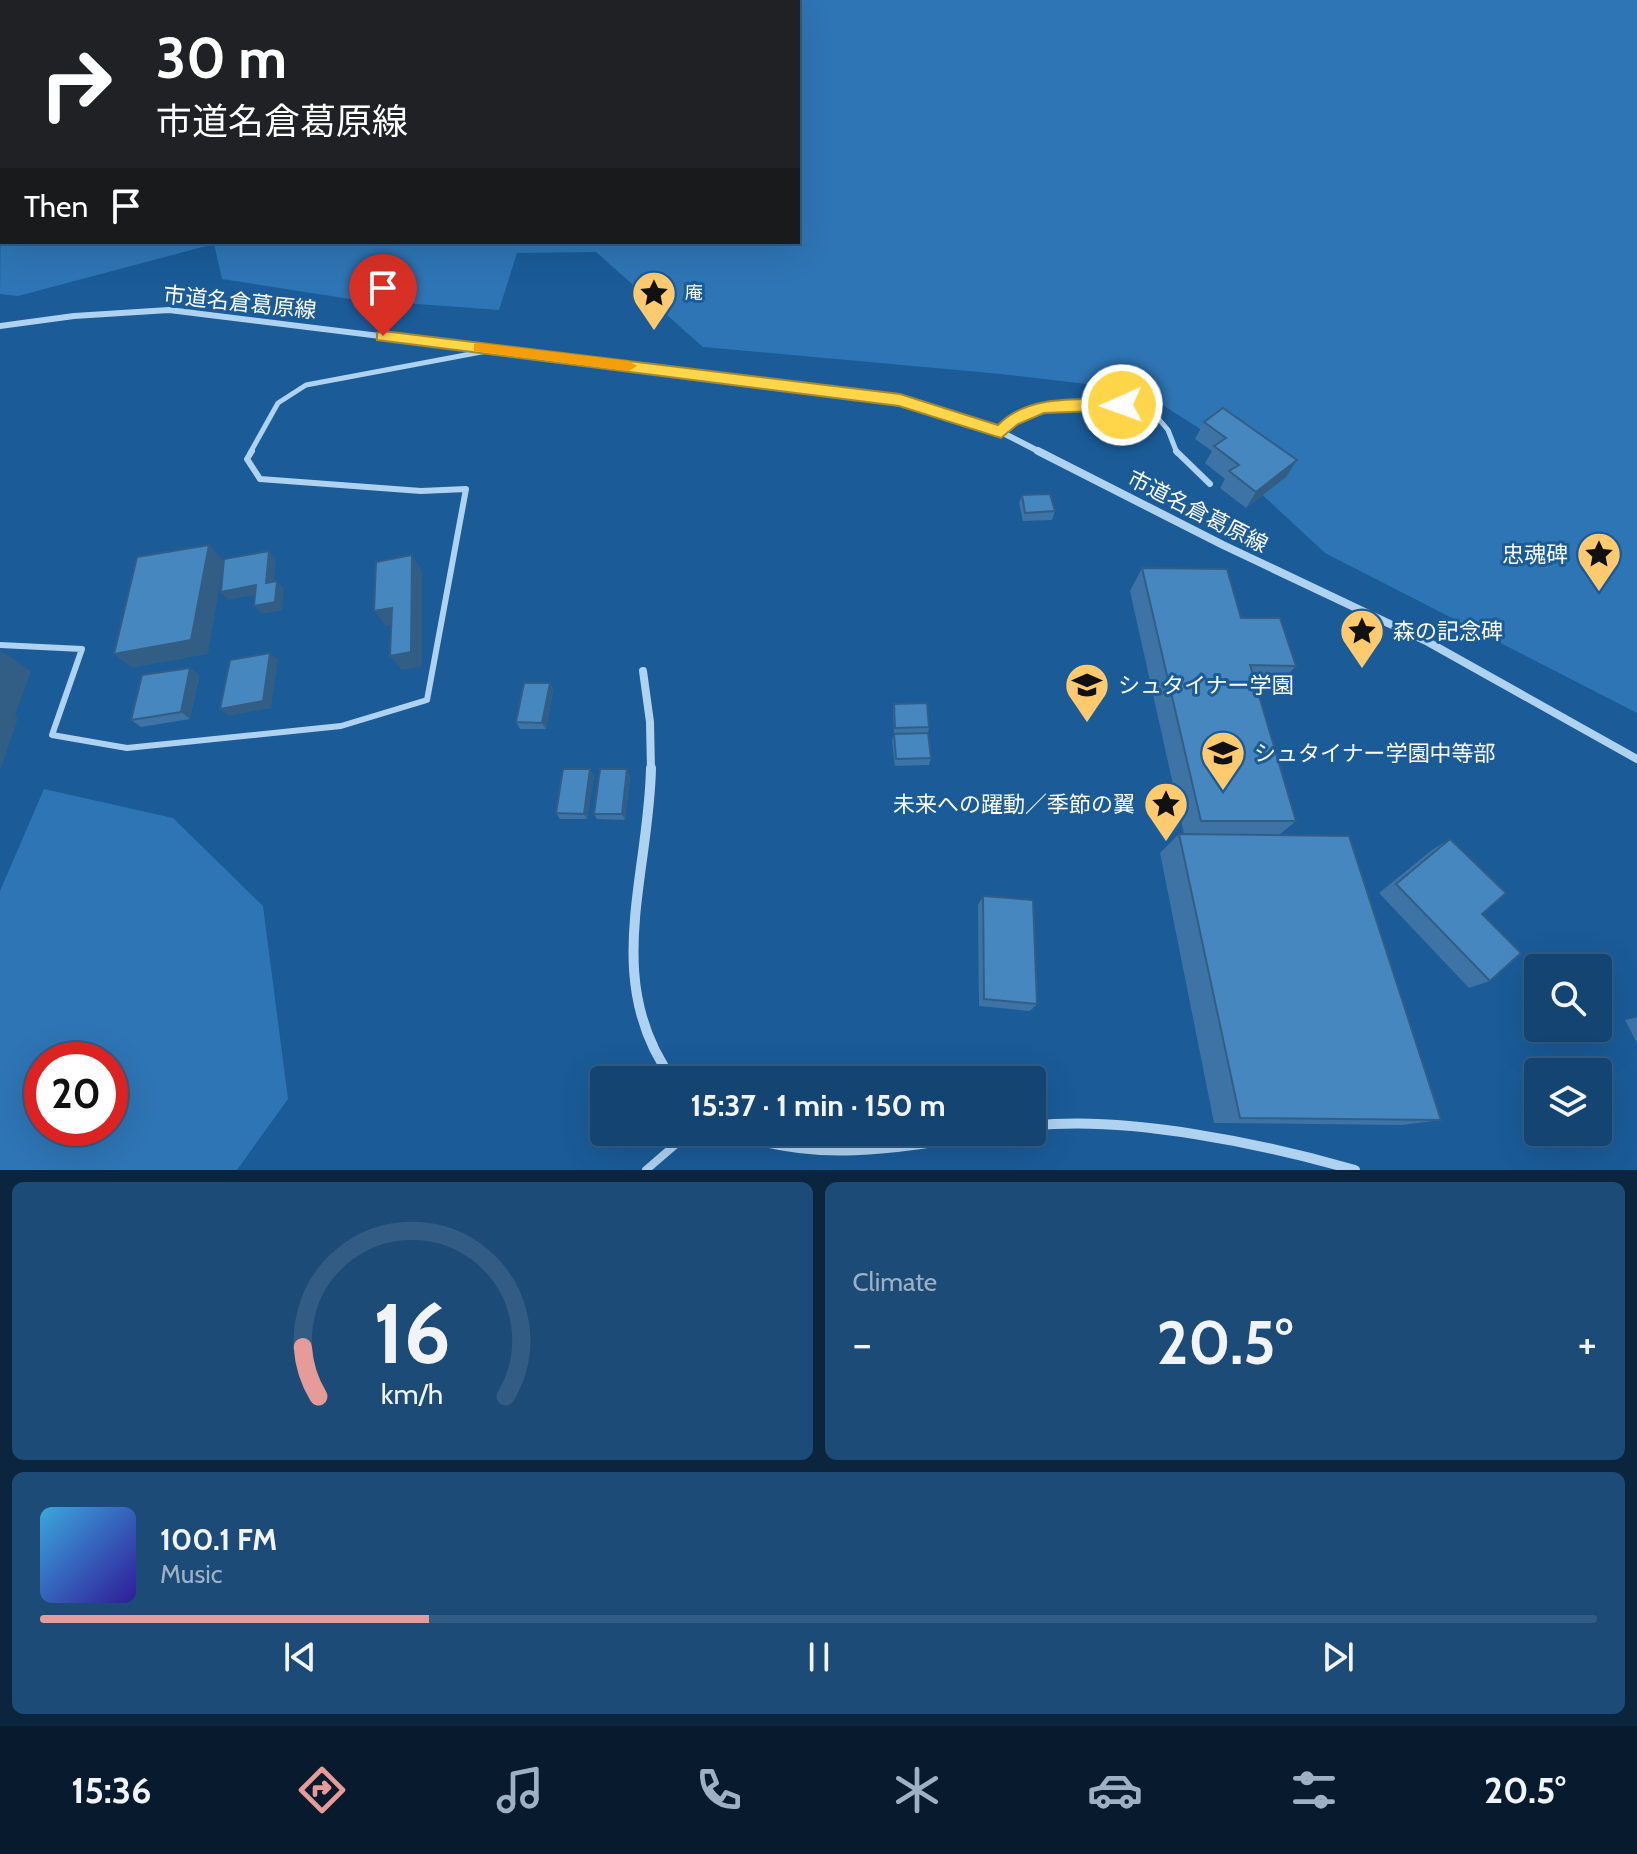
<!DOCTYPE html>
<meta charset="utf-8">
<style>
:root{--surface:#144472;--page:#1d4b77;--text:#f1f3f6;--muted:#9db0c4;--line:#335c84;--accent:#e69b98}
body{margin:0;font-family:Cabin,"Noto Sans JP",sans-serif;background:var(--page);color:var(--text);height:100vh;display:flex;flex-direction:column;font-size:30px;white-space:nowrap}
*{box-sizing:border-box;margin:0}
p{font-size:26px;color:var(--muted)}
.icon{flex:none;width:44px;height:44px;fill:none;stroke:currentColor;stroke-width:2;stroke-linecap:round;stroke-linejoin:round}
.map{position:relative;height:1170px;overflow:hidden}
.panel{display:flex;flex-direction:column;gap:12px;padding:12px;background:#0b253f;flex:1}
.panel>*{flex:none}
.banner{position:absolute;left:0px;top:0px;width:800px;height:244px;box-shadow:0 8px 32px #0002,0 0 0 2px var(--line);background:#202124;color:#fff;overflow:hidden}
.fabs{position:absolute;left:1524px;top:954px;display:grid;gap:16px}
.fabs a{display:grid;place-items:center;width:88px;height:88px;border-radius:8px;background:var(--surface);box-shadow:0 8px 32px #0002,0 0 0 2px var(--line);font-size:40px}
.speed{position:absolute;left:24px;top:1042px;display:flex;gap:16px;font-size:40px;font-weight:700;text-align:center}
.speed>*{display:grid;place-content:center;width:104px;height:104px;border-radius:50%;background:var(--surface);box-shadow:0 8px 32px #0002,0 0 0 2px var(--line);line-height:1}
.speed .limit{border:12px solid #d22;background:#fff;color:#111}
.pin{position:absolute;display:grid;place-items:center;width:68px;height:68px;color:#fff;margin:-82px -34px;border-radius:50% 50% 50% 0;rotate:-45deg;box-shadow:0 0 8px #0007}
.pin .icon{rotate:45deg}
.me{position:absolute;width:88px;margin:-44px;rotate:268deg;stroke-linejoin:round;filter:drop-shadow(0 0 6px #0008)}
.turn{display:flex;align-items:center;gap:28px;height:168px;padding:0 24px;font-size:36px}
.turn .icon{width:104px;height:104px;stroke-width:2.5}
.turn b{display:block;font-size:56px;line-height:68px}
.then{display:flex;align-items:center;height:76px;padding:0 24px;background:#0003;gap:16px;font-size:30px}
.big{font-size:60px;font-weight:700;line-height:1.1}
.panel .tile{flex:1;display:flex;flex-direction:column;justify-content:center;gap:12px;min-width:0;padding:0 28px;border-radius:12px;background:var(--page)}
.panel .dial{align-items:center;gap:0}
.dial svg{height:208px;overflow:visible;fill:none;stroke:var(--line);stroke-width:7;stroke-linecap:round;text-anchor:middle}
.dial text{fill:var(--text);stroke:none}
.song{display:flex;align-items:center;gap:24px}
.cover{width:96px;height:96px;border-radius:12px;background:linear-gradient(135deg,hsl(200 70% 55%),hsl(250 70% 35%))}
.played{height:8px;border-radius:4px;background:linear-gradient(90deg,var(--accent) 25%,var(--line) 25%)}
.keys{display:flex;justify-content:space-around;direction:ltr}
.heat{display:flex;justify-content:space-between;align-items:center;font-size:44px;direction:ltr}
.panel .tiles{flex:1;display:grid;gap:12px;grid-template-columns:1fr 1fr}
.tile:last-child{grid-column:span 2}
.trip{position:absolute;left:590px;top:1066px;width:456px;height:80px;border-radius:8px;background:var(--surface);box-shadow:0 8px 32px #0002,0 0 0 2px var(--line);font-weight:700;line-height:80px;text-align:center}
.tabs{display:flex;height:128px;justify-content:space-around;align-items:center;background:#081b2e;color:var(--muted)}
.tabs .icon{width:56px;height:56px}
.tabs .selected{color:var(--accent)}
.tabs b{font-size:36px;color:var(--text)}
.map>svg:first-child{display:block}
.green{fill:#2e75b5;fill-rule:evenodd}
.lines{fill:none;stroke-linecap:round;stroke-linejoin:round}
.service-far2{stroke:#afd2f0;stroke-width:5}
.service-far1{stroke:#afd2f0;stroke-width:6}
.service{stroke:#afd2f0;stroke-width:8}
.minor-far2{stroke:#afd2f0;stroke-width:6}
.minor-far1{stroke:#afd2f0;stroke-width:8}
.minor{stroke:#afd2f0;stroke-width:10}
.wall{fill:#3d74a5}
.shaded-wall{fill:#325e86}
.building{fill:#4787c0;stroke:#325e86;stroke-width:2}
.route{fill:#ffd54a;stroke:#a68a30;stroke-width:2}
.slow{fill:#f59e0b}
.labels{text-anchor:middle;stroke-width:6;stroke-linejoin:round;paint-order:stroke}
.far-poi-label{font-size:18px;fill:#fff;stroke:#1a5b98;text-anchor:start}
.street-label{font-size:22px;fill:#fff;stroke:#1a5b98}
.poi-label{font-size:22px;fill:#fff;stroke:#1a5b98;text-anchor:start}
</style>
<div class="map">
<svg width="1637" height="1170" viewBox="0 0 1637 1170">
<rect width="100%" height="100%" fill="#1a5b98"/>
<g class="green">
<path d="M 20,0 L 1637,0 L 1637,713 L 1325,553 L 1255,488 L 1219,441 L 1139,390 L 1001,374 L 703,347 L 596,252 L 517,253 L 499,310 L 350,299 L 222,279 L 214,244 L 18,296 L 0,294 L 2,93 L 2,242 L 798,242 L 798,2 Z"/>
<path d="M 44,789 L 173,818 L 263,906 L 288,1099 L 237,1170 L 0,1170 L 0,891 ZM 42,1060 L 110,1060 L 110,1128 L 42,1128 Z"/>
</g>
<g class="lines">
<g class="service-far2">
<path d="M 1001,432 C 1043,398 1095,404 1146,404 L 1168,430 L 1177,453"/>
<path d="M 250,453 L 278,403 L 306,385 L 492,350"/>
</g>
<g class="service-far1">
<path d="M 1176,451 L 1210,484"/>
<path d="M 0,645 L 82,649 L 52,735 L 127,748 L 341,726 L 427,700 L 466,489 L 421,491 L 260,479 L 247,459 L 252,451"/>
</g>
<path class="service" d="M 646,1170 L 690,1132"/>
<path class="minor-far2" d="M 0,326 L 74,316 L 169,310 L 900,400 L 1001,432 L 1042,453"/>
<g class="minor-far1">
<path d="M 1038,451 L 1223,545 L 1428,642 L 1637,759"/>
<path d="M 643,671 L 650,722 L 651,770"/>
</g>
<g class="minor">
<path d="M 651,768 C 649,877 601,982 673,1080"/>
<path d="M 1032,1126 C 1126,1115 1264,1144 1355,1170"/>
<path d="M 732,1132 C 818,1165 906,1147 995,1132"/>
</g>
</g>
<g class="wall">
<path d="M 1204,422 L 1286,477 L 1246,508 L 1220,488 L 1225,479 L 1205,463 L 1212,451 L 1195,439 Z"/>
<path d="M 1022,495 L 1055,511 L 1052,520 L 1023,521 L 1019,503 Z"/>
<path d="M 1142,568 L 1241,618 L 1296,666 L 1277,686 L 1256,686 L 1296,821 L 1279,835 L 1441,1120 L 1402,1125 L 1214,1123 L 1160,853 L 1179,834 L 1184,834 L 1130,591 Z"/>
<path d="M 199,675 L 190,719 L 141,727 L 131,720 Z"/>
<path d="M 550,683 L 553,690 L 546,729 L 520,729 L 516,722 Z"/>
<path d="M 894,704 L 929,727 L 928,733 L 931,758 L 929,765 L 895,766 L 892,741 L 894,734 L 893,711 Z"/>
<path d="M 594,775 L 587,819 L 560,819 L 556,813 Z"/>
<path d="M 630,776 L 625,820 L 597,819 L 594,814 Z"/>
<path d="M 1450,839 L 1482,914 L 1490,981 L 1469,988 L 1379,893 L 1432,850 Z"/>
<path d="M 983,896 L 1037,1004 L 1030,1011 L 979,1006 L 978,905 Z"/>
<path d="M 1637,1017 L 1637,1043 L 1625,1020 Z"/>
</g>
<g class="shaded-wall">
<path d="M 1297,460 L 1286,477 L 1246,508 L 1256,492 Z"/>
<path d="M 209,545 L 224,561 L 208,654 L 132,668 L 114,654 Z"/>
<path d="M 269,551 L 276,559 L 273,591 L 266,583 Z"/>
<path d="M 412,555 L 422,571 L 422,666 L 402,670 L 390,656 Z"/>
<path d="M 277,581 L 284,589 L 282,610 L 262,614 L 254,606 Z"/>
<path d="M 256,585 L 264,593 L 228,600 L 221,592 Z"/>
<path d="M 392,608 L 402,623 L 386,626 L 374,611 Z"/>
<path d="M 0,650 L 31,671 L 15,716 L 18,718 L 0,771 Z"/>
<path d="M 270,653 L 278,660 L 271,708 L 229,716 L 220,709 Z"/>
<path d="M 190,668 L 199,675 L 190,719 L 181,712 Z"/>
<path d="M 550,683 L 553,690 L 546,729 L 542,723 Z"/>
<path d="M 590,769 L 594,775 L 587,819 L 584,814 Z"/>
<path d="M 627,769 L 630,776 L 625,820 L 622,814 Z"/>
</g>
<g class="building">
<path d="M 1223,408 L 1297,460 L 1256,492 L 1229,471 L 1239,465 L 1214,446 L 1226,438 L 1204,422 Z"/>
<path d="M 1050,494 L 1055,511 L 1025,513 L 1022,495 Z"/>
<path d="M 209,545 L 191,640 L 114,654 L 137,557 Z"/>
<path d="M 269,551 L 266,583 L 277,581 L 275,602 L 254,606 L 256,585 L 221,592 L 224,559 Z"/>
<path d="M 412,555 L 411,652 L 390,656 L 392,608 L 374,611 L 376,562 Z"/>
<path d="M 1142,568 L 1227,569 L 1241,618 L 1280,618 L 1296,666 L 1250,665 L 1296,821 L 1201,821 Z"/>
<path d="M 270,653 L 263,701 L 220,709 L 230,660 Z"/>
<path d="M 190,668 L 181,712 L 131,720 L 142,675 Z"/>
<path d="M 524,683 L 550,683 L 542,723 L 516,722 Z"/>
<path d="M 927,703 L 929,727 L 895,728 L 894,704 Z"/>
<path d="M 928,733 L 931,758 L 896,759 L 894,734 Z"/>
<path d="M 563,769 L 590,769 L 584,814 L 556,813 Z"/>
<path d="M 600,769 L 627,769 L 622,814 L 594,814 Z"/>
<path d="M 1179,834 L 1349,836 L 1441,1120 L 1240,1118 Z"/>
<path d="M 1450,839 L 1506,893 L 1482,914 L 1521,953 L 1490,981 L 1396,884 Z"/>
<path d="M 983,896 L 1033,900 L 1037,1004 L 984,999 Z"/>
</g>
<path class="route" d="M 383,331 L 900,394 L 998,425 C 1029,393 1081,400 1122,399 L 1130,405 L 1122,410 L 1044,413 L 1018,424 L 1001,438 L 899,406 L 377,340 L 377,333 Z"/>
<path class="slow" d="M 479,343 L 629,361 L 637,366 L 629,371 L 474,351 L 474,344 Z"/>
<defs>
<g id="sight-pin" transform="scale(2.3)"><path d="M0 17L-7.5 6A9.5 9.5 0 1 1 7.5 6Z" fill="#ffca6e" stroke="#1a5b98"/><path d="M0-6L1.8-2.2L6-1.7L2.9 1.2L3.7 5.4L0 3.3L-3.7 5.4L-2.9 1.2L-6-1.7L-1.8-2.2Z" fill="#111"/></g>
<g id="school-pin" transform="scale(2.3)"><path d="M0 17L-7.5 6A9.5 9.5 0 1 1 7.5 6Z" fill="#ffca6e" stroke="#1a5b98"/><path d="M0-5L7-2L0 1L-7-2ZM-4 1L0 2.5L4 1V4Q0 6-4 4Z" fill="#111"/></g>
</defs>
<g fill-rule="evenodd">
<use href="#sight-pin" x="654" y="293"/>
<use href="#sight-pin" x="1599" y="554"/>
<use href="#sight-pin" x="1362" y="631"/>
<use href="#school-pin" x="1087" y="685"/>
<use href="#school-pin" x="1223" y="753"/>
<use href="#sight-pin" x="1166" y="804"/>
</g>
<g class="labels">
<g class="far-poi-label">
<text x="685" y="299">庵</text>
</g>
<g class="street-label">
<text transform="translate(240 302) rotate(6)" y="8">市道名倉葛原線</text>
<text transform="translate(1198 511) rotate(27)" y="8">市道名倉葛原線</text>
</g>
<g class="poi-label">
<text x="1568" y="562" text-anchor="end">忠魂碑</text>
<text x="1393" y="639">森の記念碑</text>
<text x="1118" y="693">シュタイナー学園</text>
<text x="1254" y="761">シュタイナー学園中等部</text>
<text x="1135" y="812" text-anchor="end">未来への躍動／季節の翼</text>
</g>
</g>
</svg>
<div class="fabs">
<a><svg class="icon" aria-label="search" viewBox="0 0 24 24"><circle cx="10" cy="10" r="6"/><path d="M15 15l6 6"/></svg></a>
<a><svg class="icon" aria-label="layers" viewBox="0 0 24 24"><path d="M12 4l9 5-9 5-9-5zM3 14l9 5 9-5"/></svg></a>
</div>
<div class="speed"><div class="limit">20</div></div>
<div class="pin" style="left:383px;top:336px;background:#d93025"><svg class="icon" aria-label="arrive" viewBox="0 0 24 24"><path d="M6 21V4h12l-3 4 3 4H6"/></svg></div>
<svg class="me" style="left:1122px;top:405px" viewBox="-20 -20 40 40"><circle r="17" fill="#ffd54a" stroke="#fff" stroke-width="3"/><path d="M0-11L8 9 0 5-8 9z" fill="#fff"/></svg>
<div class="trip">15:37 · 1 min · 150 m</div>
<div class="banner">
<div class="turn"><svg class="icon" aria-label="right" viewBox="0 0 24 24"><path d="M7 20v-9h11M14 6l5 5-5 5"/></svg><div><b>30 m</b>市道名倉葛原線</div></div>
<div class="then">Then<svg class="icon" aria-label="arrive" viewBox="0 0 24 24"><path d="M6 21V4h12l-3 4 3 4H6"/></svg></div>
</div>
</div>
<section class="panel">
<div class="tiles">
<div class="tile dial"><svg viewBox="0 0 100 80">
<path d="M14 69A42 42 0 1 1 86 69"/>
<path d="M14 69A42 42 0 0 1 8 50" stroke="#e69b98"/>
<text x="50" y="56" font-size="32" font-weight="700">16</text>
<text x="50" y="72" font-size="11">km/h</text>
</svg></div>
<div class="tile"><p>Climate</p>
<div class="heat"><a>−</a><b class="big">20.5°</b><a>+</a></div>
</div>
<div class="tile">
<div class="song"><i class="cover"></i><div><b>100.1 FM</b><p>Music</p></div></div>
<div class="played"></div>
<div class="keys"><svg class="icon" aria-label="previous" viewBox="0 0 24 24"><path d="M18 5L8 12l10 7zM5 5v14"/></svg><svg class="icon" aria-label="pause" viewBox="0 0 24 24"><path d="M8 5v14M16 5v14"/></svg><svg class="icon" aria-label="next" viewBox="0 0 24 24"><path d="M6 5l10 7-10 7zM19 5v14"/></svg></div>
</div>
</div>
</section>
<nav class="tabs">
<b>15:36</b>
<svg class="icon selected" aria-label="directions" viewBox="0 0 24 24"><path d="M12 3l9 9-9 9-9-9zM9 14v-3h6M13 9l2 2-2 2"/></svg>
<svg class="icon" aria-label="music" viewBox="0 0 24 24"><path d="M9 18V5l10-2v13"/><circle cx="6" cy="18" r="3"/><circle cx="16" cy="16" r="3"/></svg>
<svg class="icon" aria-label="phone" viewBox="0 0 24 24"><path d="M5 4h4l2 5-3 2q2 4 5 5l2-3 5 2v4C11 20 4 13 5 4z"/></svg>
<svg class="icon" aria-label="climate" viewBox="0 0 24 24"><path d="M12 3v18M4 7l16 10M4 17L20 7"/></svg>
<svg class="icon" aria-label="car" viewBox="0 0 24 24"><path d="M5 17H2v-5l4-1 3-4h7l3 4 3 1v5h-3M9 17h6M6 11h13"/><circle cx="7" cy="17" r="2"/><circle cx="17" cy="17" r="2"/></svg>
<svg class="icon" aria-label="filters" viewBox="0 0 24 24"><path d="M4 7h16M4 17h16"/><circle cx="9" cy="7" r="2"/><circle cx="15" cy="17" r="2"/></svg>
<b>20.5°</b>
</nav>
